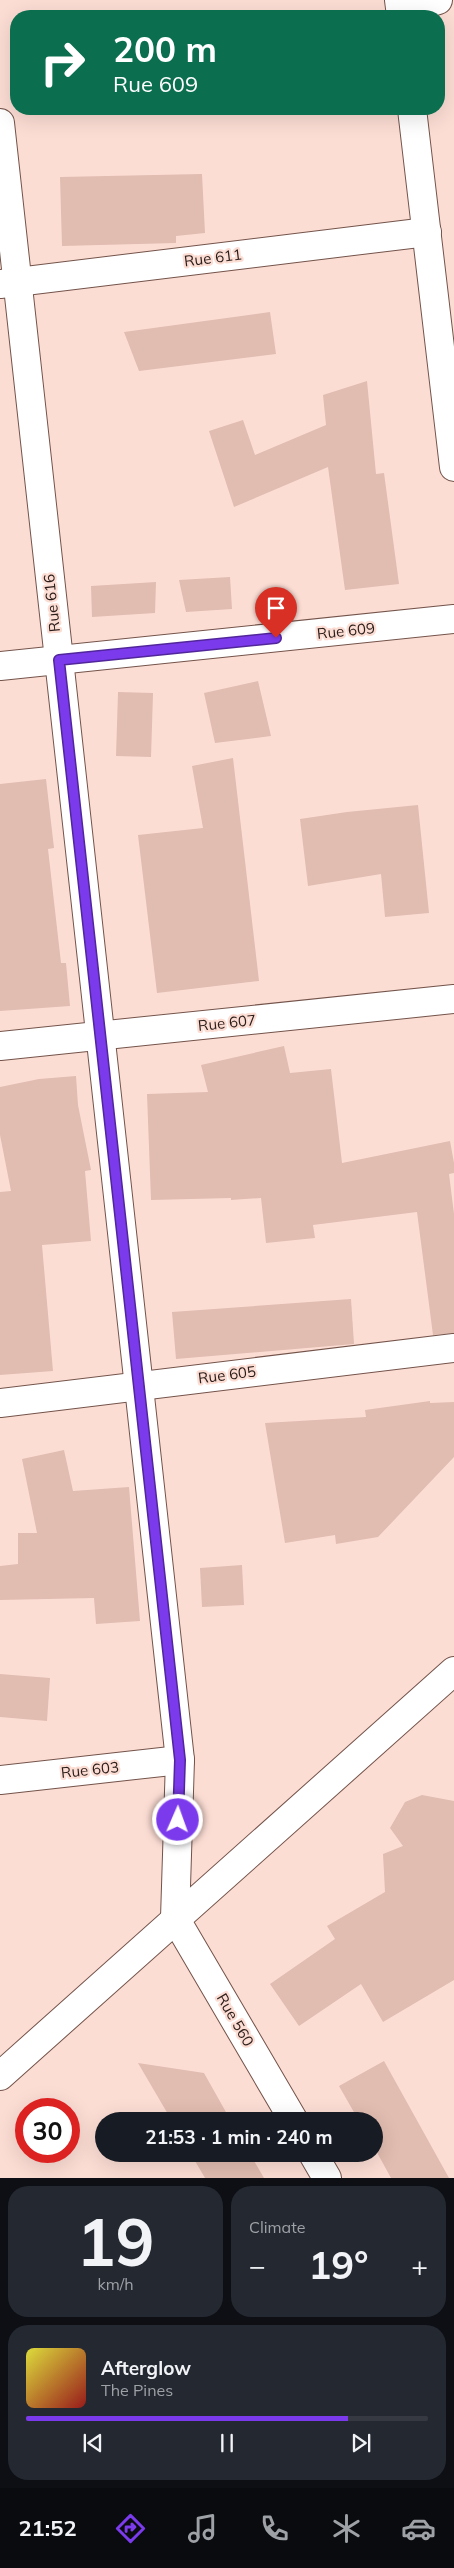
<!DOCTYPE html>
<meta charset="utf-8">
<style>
:root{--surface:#171b24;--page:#242831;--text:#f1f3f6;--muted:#9ea1a6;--line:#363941;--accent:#7c3aed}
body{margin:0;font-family:Mulish,sans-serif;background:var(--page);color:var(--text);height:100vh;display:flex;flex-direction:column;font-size:19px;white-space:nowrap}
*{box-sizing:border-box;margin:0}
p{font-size:16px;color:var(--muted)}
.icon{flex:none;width:28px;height:28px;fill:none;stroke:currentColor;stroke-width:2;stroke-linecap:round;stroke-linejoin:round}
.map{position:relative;height:2178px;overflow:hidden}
.sheet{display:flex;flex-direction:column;gap:8px;padding:8px;background:#0d0f14;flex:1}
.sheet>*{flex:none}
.guide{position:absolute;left:10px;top:10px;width:435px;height:105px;border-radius:20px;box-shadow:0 5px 20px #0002;background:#0b6e4f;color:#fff;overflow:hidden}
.speed{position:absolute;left:15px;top:2098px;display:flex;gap:10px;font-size:25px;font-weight:700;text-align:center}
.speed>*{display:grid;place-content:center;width:65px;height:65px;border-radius:50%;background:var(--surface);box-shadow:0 5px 20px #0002;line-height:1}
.speed .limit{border:8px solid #d22;background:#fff;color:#111}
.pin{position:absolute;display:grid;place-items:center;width:42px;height:42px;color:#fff;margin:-51px -21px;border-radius:50% 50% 50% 0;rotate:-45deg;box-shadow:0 0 5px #0007}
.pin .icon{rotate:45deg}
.me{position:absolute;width:55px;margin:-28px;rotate:2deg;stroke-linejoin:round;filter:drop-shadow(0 0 4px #0008)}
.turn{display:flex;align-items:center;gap:18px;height:105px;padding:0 20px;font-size:22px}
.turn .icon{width:65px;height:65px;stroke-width:2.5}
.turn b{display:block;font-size:35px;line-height:42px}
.big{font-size:38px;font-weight:700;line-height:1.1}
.sheet .widget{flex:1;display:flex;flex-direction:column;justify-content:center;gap:8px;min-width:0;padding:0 18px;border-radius:20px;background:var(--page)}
.sheet .dial{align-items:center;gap:0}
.dial b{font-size:65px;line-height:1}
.song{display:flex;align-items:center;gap:15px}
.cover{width:60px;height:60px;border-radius:8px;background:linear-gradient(135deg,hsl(60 70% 55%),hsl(0 70% 35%))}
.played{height:5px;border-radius:2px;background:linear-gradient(90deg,var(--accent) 80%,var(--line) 80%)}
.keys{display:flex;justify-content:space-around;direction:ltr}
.heat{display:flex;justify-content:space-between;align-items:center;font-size:28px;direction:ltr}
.sheet .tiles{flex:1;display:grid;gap:8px;grid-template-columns:1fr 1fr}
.widget:last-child{grid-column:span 2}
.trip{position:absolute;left:95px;top:2112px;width:288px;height:50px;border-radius:25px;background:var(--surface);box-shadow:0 5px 20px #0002;font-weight:700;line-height:50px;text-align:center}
.tab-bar{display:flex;height:80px;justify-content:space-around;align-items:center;background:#090b0e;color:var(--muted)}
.tab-bar .icon{width:35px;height:35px}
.tab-bar .on{color:var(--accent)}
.tab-bar b{font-size:22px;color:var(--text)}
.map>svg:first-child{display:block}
.building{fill:#e1bcb0}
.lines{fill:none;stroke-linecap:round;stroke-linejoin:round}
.street-casing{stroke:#73534a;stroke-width:30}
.secondary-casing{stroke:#73534a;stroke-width:30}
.street{stroke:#fff;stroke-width:28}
.secondary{stroke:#fff;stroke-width:28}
.route-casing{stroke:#51269a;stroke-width:12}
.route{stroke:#7c3aed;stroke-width:9}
.labels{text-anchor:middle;stroke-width:4.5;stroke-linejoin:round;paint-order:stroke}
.street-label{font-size:15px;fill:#2a1c18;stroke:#fcddd4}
</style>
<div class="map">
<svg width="454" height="2178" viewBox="0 0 454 2178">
<rect width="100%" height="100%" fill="#fcddd4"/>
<g class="building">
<path d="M 202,174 L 205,233 L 176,236 L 176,243 L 62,246 L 60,177 Z"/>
<path d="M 270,312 L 276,354 L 139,371 L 124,332 Z"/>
<path d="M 367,381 L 376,474 L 384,473 L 399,584 L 345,590 L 328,467 L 234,507 L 209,431 L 243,420 L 255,455 L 326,425 L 323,395 Z"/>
<path d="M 230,577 L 232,609 L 186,612 L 179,580 Z"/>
<path d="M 156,582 L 155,613 L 92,617 L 91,586 Z"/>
<path d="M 258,681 L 271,736 L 215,743 L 204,693 Z"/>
<path d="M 118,692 L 153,693 L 151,757 L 116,756 Z"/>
<path d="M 233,758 L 259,981 L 157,993 L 138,835 L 203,828 L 192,766 Z"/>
<path d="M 46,779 L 54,848 L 48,849 L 61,963 L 66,963 L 70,1006 L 0,1011 L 0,784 Z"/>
<path d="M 418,805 L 429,913 L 385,917 L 381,874 L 308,886 L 300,819 L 347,812 Z"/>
<path d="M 284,1046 L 290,1073 L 331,1069 L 342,1163 L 450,1141 L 454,1163 L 454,1173 L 449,1174 L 454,1214 L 454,1333 L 433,1335 L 417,1212 L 313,1225 L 315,1238 L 266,1243 L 261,1198 L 231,1200 L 231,1198 L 151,1200 L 147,1094 L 208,1092 L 201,1065 Z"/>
<path d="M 76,1076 L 78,1105 L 91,1170 L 85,1171 L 91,1241 L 42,1245 L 53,1371 L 0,1375 L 0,1192 L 11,1191 L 0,1135 L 0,1087 L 39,1079 Z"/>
<path d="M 351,1299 L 354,1344 L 176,1359 L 172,1312 Z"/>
<path d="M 430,1401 L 430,1403 L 454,1402 L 454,1457 L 378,1537 L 336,1544 L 335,1535 L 285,1543 L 265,1423 L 366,1417 L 365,1410 Z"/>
<path d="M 64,1450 L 73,1491 L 129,1487 L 140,1621 L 96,1624 L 94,1598 L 0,1600 L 0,1566 L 18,1564 L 18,1533 L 37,1533 L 22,1459 Z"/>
<path d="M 242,1565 L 244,1605 L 202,1607 L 200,1568 Z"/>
<path d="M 0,1674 L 50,1678 L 47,1721 L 0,1717 Z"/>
<path d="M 422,1795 L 454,1801 L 454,1980 L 383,2022 L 361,1984 L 299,2026 L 270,1984 L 335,1939 L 327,1926 L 385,1892 L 383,1854 L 403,1846 L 390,1828 L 405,1802 Z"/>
<path d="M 384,2061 L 449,2178 L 391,2178 L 374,2147 L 374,2121 L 359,2121 L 339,2086 Z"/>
<path d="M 138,2063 L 204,2073 L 231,2121 L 172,2121 Z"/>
<path d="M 191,2154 L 250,2154 L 264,2178 L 205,2178 Z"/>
</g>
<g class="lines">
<g class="street-casing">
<g id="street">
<path d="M 401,11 L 438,0"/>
<path d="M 0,123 L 180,1760 L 175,1918 L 294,2121"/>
<path d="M 0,284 L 427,232"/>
<path d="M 0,666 L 454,619"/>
<path d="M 0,1046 L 454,999"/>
<path d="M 0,1403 L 454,1348"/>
<path d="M 0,1780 L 180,1760"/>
<path d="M 313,2154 L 327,2178"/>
</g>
</g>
<g class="secondary-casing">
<g id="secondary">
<path d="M 399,0 L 401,16"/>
<path d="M 412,109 L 454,467"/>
<path d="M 0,2076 L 454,1671"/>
</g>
</g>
<use href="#street" class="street"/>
<use href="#secondary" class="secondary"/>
</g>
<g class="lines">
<g class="route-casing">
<path id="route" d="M 178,1820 L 180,1760 L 59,660 L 276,638"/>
</g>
<use href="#route" class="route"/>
</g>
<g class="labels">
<g class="street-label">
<text transform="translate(213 258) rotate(-7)" y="5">Rue 611</text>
<text transform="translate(52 603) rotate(-96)" y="5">Rue 616</text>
<text transform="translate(346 631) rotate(-6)" y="5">Rue 609</text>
<text transform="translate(227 1023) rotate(-6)" y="5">Rue 607</text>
<text transform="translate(227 1375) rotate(-7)" y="5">Rue 605</text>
<text transform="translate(90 1770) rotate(-6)" y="5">Rue 603</text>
<text transform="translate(235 2020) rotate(60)" y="5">Rue 560</text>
</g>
</g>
</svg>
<div class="speed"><div class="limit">30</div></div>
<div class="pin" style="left:276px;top:638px;background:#d93025"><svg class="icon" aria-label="arrive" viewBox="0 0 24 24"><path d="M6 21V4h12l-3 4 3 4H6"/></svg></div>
<svg class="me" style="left:178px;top:1820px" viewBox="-20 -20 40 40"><circle r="17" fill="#7c3aed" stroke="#fff" stroke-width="3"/><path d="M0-11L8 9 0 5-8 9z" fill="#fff"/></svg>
<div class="trip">21:53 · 1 min · 240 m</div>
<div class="guide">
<div class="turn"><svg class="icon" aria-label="right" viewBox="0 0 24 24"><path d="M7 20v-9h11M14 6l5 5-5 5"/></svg><div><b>200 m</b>Rue 609</div></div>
</div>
</div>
<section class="sheet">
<div class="tiles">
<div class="widget dial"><b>19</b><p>km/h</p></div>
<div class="widget"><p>Climate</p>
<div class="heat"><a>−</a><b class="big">19°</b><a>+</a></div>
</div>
<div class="widget">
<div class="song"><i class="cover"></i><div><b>Afterglow</b><p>The Pines</p></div></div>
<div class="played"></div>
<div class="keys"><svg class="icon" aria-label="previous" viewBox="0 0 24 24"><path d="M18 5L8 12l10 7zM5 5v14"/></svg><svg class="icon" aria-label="pause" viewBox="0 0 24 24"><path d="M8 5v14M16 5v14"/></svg><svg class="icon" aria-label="next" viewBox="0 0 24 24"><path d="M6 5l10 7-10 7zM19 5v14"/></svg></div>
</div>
</div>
</section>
<nav class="tab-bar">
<b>21:52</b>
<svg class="icon on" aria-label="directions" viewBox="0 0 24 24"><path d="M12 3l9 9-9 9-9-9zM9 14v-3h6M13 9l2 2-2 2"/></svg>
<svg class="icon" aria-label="music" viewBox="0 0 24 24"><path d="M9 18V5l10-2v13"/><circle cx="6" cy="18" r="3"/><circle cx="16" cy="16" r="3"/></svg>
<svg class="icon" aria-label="phone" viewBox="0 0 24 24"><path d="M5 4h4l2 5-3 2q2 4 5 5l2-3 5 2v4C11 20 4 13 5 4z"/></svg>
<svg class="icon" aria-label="climate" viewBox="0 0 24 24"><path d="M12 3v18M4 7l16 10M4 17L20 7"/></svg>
<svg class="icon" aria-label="car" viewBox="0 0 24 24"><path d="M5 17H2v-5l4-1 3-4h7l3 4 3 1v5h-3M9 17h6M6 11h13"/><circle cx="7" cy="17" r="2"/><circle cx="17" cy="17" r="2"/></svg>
</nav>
